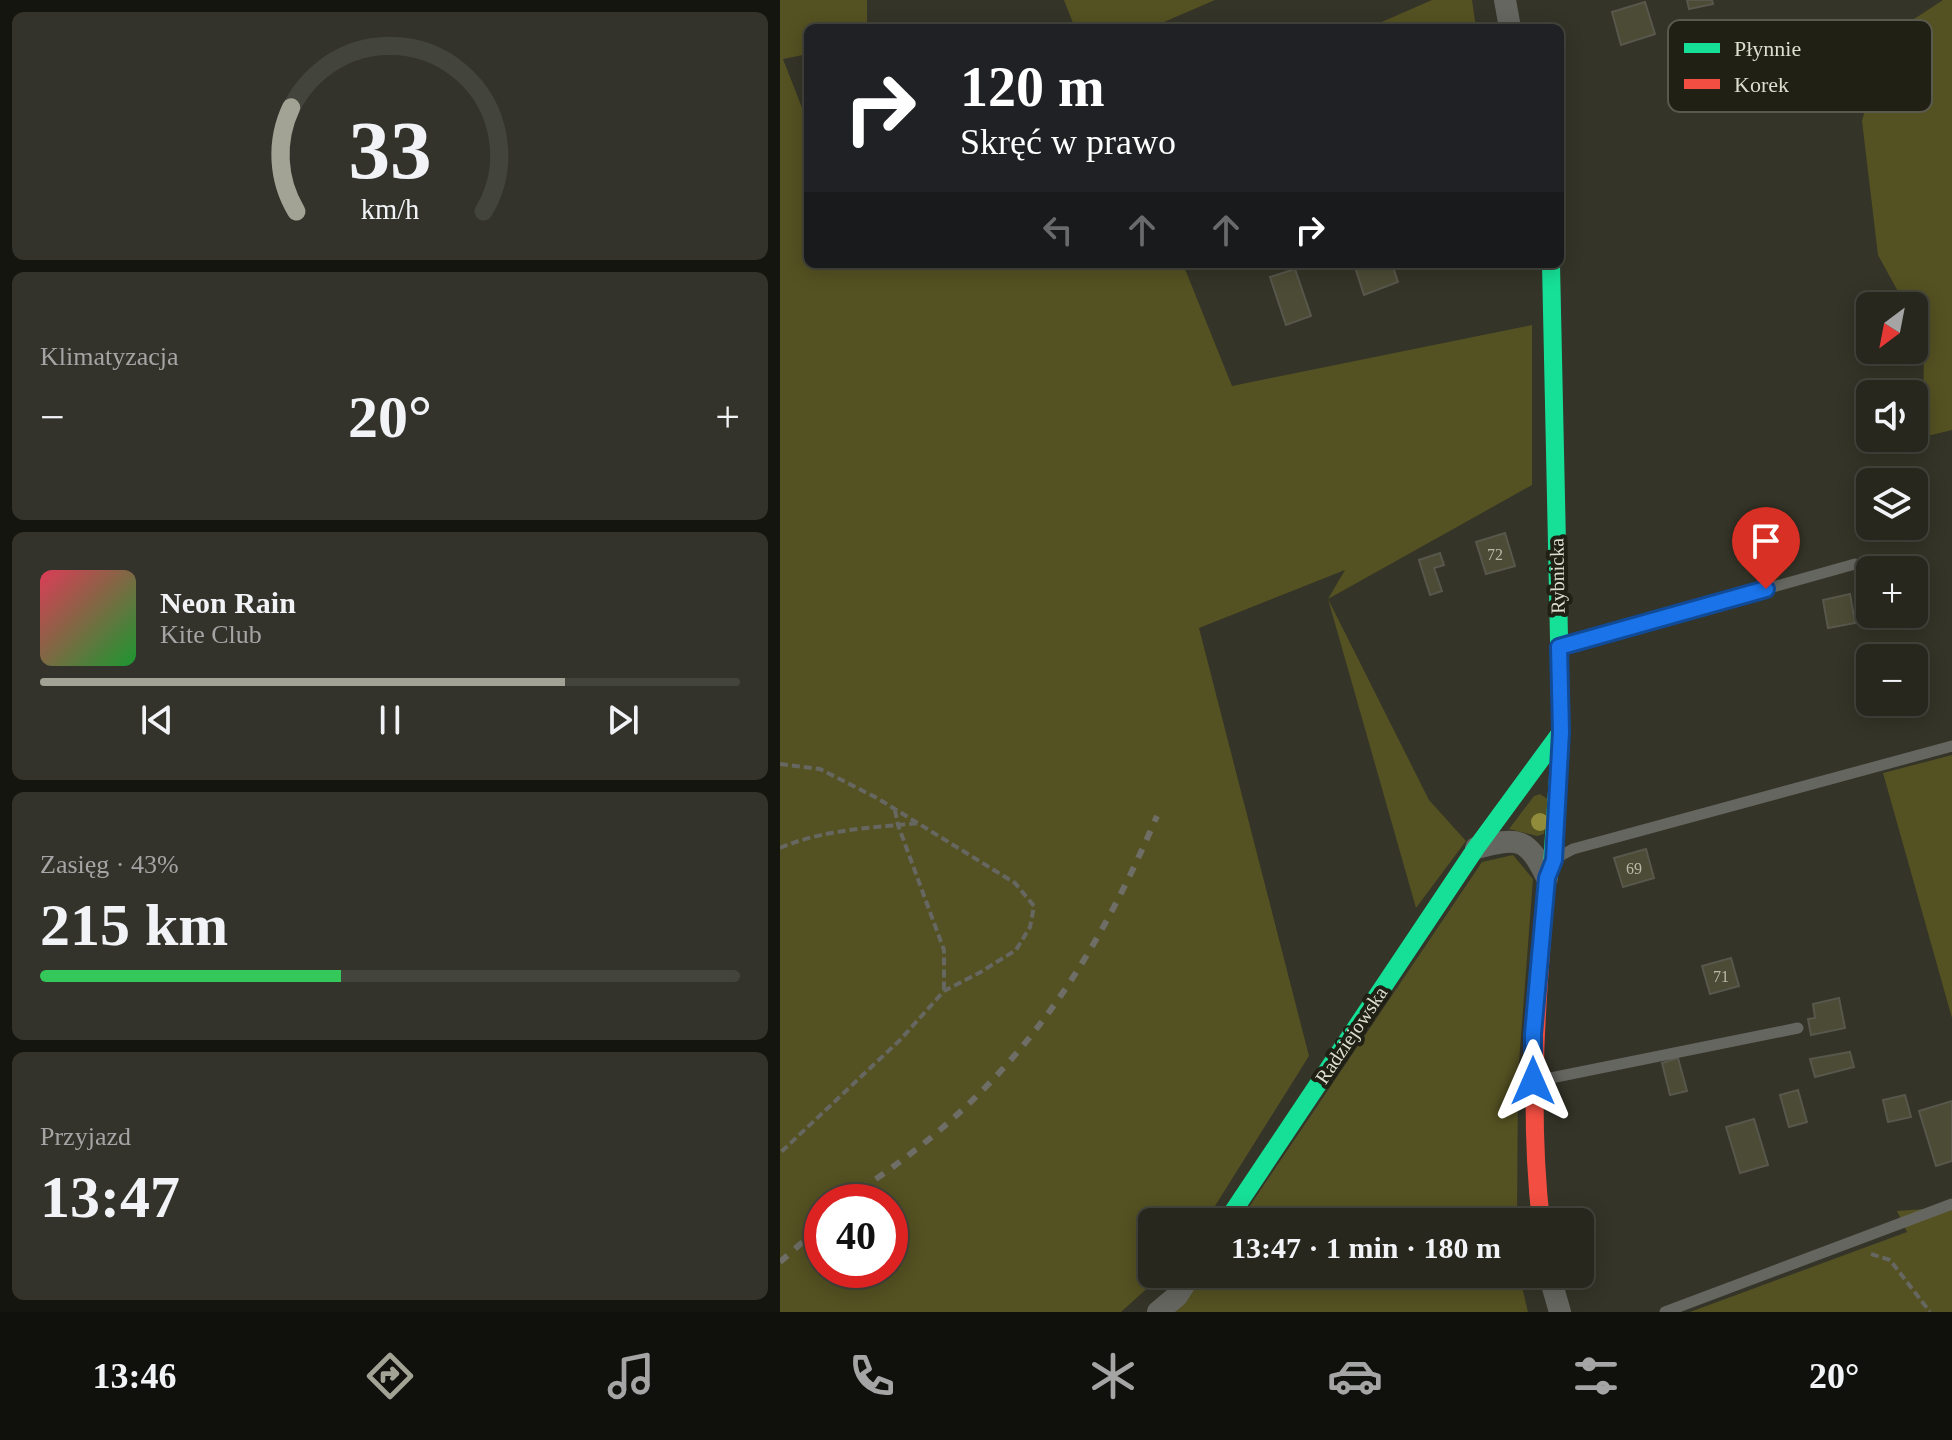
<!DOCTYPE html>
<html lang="pl">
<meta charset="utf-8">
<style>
:root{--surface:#27271e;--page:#33332b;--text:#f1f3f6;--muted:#a4a5a4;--line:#43443c;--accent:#a2a295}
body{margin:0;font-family:"Times New Roman",serif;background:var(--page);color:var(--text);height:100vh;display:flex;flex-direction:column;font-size:30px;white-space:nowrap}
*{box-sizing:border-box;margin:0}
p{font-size:26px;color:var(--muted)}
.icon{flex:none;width:44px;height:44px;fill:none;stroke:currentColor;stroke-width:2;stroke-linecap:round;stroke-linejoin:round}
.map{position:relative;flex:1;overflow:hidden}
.details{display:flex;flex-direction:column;gap:12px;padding:12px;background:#151510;width:780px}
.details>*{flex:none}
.banner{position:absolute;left:24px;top:24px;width:760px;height:244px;border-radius:12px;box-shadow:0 4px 20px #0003,0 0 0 2px var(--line);background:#202124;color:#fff;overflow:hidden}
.needle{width:52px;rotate:212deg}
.buttons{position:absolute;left:1076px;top:292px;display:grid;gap:16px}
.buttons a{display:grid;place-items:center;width:72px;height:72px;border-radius:12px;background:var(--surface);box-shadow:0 4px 20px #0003,0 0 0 2px var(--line);font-size:40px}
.speed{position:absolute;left:24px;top:1184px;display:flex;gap:16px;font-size:40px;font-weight:700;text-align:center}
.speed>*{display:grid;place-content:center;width:104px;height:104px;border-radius:50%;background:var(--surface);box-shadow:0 4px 20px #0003,0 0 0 2px var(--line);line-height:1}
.speed .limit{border:12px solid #d22;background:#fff;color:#111}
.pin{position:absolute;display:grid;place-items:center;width:68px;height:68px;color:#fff;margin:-82px -34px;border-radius:50% 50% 50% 0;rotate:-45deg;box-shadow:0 0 8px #0007}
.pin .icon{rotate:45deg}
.me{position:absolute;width:88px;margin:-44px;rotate:0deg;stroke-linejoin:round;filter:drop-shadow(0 0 6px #0008)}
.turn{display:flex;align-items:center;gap:28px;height:168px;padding:0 24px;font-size:36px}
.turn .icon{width:104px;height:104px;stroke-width:2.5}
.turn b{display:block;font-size:56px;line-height:68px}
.lanes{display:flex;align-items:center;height:76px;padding:0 24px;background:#0003;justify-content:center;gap:40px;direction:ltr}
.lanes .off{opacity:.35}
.big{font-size:60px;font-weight:600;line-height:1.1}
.details .card{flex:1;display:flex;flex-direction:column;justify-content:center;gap:12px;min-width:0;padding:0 28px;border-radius:12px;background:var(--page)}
.details .dial{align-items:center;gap:0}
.dial svg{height:208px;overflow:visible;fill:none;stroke:var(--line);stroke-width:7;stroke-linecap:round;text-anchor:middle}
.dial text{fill:var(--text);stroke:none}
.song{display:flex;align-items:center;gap:24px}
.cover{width:96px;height:96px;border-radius:12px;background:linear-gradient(135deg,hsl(350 70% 55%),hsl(130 70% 35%))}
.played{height:8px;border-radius:4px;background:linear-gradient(90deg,var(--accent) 75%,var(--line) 75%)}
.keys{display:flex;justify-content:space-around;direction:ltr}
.heat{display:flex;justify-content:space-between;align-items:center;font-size:44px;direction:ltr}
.charge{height:12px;border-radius:6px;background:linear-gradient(90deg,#34c759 43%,var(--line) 0)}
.trip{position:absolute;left:358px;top:1208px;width:456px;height:80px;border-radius:12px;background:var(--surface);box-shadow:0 4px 20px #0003,0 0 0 2px var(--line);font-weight:600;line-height:80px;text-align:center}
.dock{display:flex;height:128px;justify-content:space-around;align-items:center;background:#10100c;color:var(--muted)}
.dock .icon{width:56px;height:56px}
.dock .on{color:var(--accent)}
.dock b{font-size:36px;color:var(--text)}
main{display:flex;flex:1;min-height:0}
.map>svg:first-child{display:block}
.green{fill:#545122;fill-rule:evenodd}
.building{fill:#4c4b35;stroke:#57574c;stroke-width:2}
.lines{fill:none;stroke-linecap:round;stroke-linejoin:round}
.path{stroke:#676761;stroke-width:4;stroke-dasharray:8 4;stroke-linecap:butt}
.lane{stroke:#666661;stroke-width:11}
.street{stroke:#666661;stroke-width:22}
.fast{stroke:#16e098;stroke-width:18}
.jam{stroke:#f24e42;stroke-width:18}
.rail{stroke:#6e6e67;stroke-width:6;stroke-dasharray:10 10;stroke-linecap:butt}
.tree{fill:#918c3b}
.route-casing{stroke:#114b97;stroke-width:20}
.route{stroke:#1a73e8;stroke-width:14}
.labels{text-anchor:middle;stroke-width:8;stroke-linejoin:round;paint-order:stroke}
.number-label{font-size:16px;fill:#bab9a9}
.street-label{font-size:20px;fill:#deded0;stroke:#202015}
.key{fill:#202015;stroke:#59594d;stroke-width:2}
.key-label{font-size:22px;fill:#deded0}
</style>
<main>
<section class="details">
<div class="card dial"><svg viewBox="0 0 100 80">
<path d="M14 69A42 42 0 1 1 86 69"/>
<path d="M14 69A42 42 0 0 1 12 29" stroke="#a2a295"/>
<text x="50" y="56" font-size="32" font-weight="700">33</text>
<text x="50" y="72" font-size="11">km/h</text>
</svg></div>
<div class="card"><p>Klimatyzacja</p>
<div class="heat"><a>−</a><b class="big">20°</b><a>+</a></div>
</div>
<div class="card">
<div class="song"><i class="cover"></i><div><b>Neon Rain</b><p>Kite Club</p></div></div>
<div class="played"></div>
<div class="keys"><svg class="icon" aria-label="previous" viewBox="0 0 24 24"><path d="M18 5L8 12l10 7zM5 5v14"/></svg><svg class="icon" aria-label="pause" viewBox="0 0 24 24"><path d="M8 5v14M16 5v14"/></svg><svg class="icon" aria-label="next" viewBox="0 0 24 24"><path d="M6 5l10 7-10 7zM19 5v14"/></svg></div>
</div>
<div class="card"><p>Zasięg · 43%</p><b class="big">215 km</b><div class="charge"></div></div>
<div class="card"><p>Przyjazd</p><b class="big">13:47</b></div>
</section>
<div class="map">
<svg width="1172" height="1312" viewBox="0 0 1172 1312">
<rect width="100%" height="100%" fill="#343428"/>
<g class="green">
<path d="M 0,0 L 87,0 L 87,28 L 28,28 L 28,54 L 3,59 L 28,123 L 28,264 L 83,264 L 84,266 L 89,264 L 403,264 L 452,386 L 752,325 L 752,485 L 548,599 L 649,800 L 686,841 L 636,908 L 548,599 L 565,570 L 419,628 L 529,1056 L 425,1222 L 372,1222 L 372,1274 L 383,1274 L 341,1312 L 0,1312 ZM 42,1202 L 110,1202 L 110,1270 L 42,1270 Z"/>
<path d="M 284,0 L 435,0 L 370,28 L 295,28 Z"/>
<path d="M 652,0 L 692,0 L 696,28 L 588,28 Z"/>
<path d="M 1163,0 L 1172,0 L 1172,430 L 1143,437 L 1144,338 L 1134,320 L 1134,306 L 1126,306 L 1098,255 L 1082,121 L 1105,38 Z"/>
<path d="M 1172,755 L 1172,1018 L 1103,773 Z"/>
<path d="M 760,794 L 769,800 L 764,834 L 757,836 L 729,829 L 754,796 Z"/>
<path d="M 733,855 L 753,879 L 738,1076 L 737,1222 L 459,1222 L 702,862 Z"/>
<path d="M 1172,1207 L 1172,1312 L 910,1312 L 1127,1232 L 1117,1211 Z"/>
<path d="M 422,1274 L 739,1274 L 748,1312 L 395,1312 Z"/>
</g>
<g class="building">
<path d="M 907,0 L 932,0 L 933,4 L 909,9 Z"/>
<path d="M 865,2 L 875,34 L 841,45 L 832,12 Z"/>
<path d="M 574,264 L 612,264 L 618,282 L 584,295 Z"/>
<path d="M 515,269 L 531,316 L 506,325 L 490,277 Z"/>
<path d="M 725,533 L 735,566 L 706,574 L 696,542 Z"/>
<path d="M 660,553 L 664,565 L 654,568 L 662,591 L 650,595 L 639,560 Z"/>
<path d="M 1070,594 L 1075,623 L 1048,628 L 1043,600 Z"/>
<path d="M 866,849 L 874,878 L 843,887 L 834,858 Z"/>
<path d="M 951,958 L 959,986 L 930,994 L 922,966 Z"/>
<path d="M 1059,998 L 1065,1028 L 1031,1035 L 1028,1019 L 1035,1018 L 1033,1004 Z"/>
<path d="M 1070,1052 L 1074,1067 L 1035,1077 L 1030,1059 Z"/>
<path d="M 898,1058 L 907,1091 L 890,1095 L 882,1063 Z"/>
<path d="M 1018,1090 L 1027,1122 L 1009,1127 L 1000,1095 Z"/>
<path d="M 1125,1095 L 1131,1117 L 1108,1122 L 1103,1100 Z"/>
<path d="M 1172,1101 L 1172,1161 L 1156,1166 L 1139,1111 Z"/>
<path d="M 974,1119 L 988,1165 L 960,1173 L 946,1127 Z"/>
</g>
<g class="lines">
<g class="path">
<path d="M 0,764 L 40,769 L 97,798 L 235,883 L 254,906 L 250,927 L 236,950 L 199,973 L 164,991 L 120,1040 L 0,1153"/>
<path d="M 115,810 L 118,825 L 164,950 L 164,991"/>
<path d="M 0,848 C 44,829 92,828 139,823"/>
<path d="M 1091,1254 L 1110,1260 L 1150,1312"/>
</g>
<g class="lane">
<path d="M 783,646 L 1075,564"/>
<path d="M 780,856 L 793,849 L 1172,746"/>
<path d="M 756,1081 L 1018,1028"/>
<path d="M 885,1312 L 1172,1204"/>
</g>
<g class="street">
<path d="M 725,0 L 730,28"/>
<path d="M 696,848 C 739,837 747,837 767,878"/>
<path d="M 769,1274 L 780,1312"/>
<path d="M 378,1312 L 397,1296 L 411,1274"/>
</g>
<g class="fast">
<path d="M 771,264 L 781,732 L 772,865"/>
<path d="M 446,1222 L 696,848 L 781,732"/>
</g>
<path class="jam" d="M 761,1222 C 748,1107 757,993 767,878 L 772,865"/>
<g class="rail">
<path d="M 63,1202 C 96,1179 130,1156 161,1129 C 264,1040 324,939 377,816"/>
<path d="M 0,1262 L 42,1225"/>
</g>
</g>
<circle class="tree" cx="760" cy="822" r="9"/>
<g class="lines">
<g class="route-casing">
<path id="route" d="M 753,1081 L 753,1034 L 767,878 L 774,860 L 781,732 L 779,647 L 986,589"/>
</g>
<use href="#route" class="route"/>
</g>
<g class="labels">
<g class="number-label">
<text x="715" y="560">72</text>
<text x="854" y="874">69</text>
<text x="941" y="982">71</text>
</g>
<g class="street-label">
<text transform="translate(777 576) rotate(-91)" y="7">Rybnicka</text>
<text transform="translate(571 1035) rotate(-56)" y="7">Radziejowska</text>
</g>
</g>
<rect x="888" y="20" width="264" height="92" rx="12" class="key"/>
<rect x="904" y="43" width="36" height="10" fill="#16e098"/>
<rect x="904" y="79" width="36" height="10" fill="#f24e42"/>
<g class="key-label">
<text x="954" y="56">Płynnie</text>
<text x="954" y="92">Korek</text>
</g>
</svg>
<div class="buttons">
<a><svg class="needle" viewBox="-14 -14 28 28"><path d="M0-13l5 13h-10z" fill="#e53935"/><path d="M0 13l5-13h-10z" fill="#a4a5a4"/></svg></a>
<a><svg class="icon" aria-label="sound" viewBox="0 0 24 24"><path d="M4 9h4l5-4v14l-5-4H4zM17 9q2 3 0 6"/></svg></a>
<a><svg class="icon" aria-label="layers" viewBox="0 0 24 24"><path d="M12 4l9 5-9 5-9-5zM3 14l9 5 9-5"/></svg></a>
<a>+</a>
<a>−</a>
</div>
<div class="speed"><div class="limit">40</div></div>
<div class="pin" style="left:986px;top:589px;background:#d93025"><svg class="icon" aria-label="arrive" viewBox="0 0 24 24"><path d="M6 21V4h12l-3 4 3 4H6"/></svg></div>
<svg class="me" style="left:753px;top:1081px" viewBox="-20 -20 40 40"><path d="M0-17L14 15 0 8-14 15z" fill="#1a73e8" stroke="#fff" stroke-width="4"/></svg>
<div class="trip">13:47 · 1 min · 180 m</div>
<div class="banner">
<div class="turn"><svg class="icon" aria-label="right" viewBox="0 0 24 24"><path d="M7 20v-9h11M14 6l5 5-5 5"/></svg><div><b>120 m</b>Skręć w prawo</div></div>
<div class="lanes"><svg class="icon off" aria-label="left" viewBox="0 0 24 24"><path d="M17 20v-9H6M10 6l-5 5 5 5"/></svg><svg class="icon off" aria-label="ahead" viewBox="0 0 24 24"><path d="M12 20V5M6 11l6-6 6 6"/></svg><svg class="icon off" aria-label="ahead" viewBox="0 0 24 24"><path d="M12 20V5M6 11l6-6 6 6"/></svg><svg class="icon" aria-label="right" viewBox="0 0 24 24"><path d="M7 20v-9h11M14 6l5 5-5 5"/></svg></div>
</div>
</div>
</main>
<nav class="dock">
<b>13:46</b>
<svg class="icon on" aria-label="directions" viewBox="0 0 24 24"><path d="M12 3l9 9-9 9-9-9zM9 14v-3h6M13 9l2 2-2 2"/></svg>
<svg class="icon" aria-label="music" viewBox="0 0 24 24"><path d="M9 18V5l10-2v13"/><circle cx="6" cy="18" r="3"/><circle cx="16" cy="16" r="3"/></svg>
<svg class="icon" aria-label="phone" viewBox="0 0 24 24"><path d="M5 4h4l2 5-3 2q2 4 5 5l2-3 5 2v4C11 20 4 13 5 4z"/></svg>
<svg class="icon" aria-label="climate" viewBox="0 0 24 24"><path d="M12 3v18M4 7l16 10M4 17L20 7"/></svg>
<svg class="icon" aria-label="car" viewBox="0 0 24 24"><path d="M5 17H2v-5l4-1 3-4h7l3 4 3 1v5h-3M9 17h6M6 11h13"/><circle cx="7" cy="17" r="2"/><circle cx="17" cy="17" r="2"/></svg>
<svg class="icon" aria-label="filters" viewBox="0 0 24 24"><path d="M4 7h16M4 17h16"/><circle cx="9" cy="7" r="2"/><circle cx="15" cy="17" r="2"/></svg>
<b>20°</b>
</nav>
